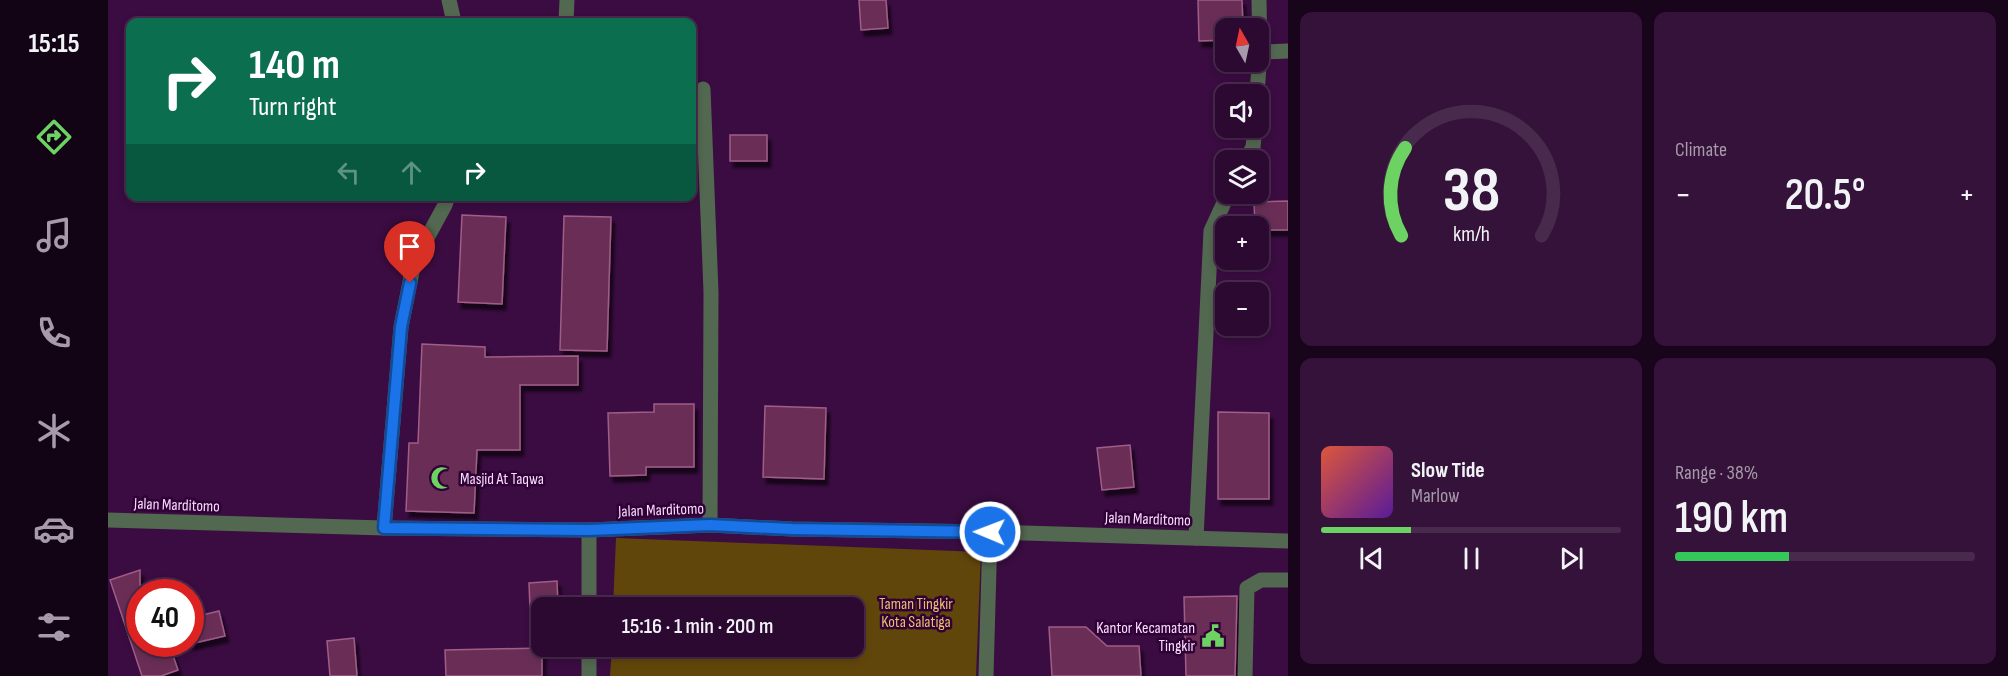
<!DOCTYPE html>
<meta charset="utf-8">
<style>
:root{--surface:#2c0931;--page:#341239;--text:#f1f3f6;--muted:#a69aab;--line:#482a4d;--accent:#6cd362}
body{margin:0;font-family:"Sofia Sans Condensed",sans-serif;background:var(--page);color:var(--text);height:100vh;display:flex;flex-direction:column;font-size:22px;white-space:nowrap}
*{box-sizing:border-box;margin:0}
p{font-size:20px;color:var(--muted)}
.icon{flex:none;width:33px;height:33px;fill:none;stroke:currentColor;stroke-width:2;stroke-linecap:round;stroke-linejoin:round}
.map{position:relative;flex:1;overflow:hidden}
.drawer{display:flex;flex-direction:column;gap:12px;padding:12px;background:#18051b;width:720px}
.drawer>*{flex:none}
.guide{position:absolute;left:18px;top:18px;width:570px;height:183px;border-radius:12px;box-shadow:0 3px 9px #0003,0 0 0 2px var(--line);background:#0b6e4f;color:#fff;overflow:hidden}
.needle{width:39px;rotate:351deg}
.buttons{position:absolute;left:1107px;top:18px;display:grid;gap:12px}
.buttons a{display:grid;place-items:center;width:54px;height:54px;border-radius:12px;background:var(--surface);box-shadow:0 3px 9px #0003,0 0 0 2px var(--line);font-size:30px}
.speed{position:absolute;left:18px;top:579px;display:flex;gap:12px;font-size:30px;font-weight:700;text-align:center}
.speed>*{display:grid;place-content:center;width:78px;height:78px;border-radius:50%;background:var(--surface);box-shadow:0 3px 9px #0003,0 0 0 2px var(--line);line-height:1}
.speed .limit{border:9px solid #d22;background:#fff;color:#111}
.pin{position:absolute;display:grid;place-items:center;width:51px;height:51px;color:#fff;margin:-62px -26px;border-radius:50% 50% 50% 0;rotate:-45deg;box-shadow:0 0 6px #0007}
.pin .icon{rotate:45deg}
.me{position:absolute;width:66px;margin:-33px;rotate:271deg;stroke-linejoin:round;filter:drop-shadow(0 0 4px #0008)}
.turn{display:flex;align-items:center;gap:21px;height:126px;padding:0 24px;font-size:27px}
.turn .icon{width:78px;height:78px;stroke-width:2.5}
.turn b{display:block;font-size:42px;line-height:51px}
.lanes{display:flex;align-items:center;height:57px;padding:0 24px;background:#0003;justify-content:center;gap:30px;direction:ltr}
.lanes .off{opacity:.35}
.big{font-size:45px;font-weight:600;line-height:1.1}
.drawer .tile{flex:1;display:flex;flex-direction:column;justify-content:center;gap:9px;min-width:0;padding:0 21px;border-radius:12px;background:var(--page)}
.drawer .dial{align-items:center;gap:0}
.dial svg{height:156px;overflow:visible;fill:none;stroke:var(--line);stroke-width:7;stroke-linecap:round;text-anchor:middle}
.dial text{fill:var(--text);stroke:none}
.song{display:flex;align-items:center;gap:18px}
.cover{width:72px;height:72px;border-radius:9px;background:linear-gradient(135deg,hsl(10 70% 55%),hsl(270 70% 35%))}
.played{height:6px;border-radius:3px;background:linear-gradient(90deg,var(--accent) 30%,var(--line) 30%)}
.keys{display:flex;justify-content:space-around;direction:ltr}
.heat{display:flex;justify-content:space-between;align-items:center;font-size:33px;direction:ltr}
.charge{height:9px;border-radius:4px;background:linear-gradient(90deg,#34c759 38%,var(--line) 0)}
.drawer .tiles{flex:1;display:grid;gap:12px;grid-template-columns:repeat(2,1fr)}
.trip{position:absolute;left:423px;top:597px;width:333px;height:60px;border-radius:12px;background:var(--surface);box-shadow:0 3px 9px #0003,0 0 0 2px var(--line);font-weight:600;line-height:60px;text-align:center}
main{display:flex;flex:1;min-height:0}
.menu{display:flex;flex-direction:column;width:108px;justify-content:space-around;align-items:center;background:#120414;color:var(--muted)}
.menu .icon{width:42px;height:42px}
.menu .current{color:var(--accent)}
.menu b{font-size:27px;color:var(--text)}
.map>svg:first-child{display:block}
.green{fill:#61460b}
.building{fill:#6a2d56;stroke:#9f5d87;stroke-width:1.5;filter:url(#shadow)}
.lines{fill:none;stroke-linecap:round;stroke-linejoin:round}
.service{stroke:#536850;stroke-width:15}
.minor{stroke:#536850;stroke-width:15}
.tertiary{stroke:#536850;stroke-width:15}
.route-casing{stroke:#114b97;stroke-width:15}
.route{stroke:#1a73e8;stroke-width:10}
.labels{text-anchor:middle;stroke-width:5;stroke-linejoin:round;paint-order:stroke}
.poi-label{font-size:16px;fill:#f8dcfc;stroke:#2f0136;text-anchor:start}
.street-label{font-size:16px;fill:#f8dcfc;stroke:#2f0136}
.park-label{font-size:16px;fill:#ebbf6b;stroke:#2f0136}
</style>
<main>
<nav class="menu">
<b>15:15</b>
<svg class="icon current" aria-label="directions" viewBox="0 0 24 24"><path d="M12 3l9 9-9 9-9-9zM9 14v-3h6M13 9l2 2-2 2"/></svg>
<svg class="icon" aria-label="music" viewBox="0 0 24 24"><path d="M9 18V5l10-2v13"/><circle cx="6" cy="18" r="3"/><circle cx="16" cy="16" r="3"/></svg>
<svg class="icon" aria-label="phone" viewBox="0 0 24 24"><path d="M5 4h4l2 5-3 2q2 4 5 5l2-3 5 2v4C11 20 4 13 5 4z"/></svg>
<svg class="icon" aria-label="climate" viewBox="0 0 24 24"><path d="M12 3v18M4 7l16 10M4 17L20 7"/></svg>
<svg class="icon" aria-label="car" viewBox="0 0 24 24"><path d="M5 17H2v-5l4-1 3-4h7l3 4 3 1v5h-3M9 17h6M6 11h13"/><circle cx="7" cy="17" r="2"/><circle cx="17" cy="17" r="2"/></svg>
<svg class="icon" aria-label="filters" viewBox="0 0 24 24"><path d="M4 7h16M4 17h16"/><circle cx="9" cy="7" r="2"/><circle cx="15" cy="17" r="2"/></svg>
</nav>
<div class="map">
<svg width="1180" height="676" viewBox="0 0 1180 676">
<defs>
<filter id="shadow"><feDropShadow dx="3.5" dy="6" stdDeviation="1.5" flood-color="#0009"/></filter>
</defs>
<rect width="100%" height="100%" fill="#3a0c41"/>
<path class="green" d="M 508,538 L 873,552 L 868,676 L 502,676 L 504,647 L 746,646 L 746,608 L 505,607 Z"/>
<g class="building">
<path d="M 751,0 L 778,0 L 780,28 L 753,30 Z"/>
<path d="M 1090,0 L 1134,0 L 1135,28 L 1118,28 L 1118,40 L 1091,41 Z"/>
<rect x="622" y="135" width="37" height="26"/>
<path d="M 1180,201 L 1180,230 L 1150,230 L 1150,226 L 1147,226 L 1146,202 Z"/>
<path d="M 354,215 L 398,217 L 394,304 L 350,302 Z"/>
<path d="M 456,216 L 503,217 L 499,351 L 452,350 Z"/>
<path d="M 314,344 L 377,347 L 377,357 L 470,356 L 470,385 L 412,385 L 412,450 L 369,450 L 366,513 L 298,511 L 301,443 L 310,443 Z"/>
<path d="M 546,404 L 586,404 L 586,467 L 538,467 L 538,475 L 502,476 L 500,413 L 546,412 Z"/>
<path d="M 657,406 L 718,408 L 716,479 L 655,477 Z"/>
<path d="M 1110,412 L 1161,413 L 1161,499 L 1110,499 Z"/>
<path d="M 1022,445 L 1026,487 L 994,490 L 989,448 Z"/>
<path d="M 32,570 L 32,644 L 61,644 L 70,670 L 53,676 L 34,676 L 2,580 Z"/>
<path d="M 449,581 L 450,608 L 422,608 L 421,583 Z"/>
<path d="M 1129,596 L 1127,676 L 1078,676 L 1076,597 Z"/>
<path d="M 111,611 L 117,636 L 82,644 L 82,618 Z"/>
<path d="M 941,627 L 978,627 L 999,646 L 1031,646 L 1033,676 L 944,676 Z"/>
<path d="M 246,638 L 249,676 L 222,676 L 219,641 Z"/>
<path d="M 434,648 L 434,676 L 338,676 L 337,650 Z"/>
</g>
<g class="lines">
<path class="service" d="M 1137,676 L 1139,588 L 1153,580 L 1180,580"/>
<g class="minor">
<path d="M 341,0 L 346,22"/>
<path d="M 458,22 L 459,0"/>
<path d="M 1152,52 L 1180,51"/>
<path d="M 595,89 L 603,292 L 602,525"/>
<path d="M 1149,94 L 1152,52 L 1151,0"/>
<path d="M 1138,160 L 1145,147 L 1147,128"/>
<path d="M 276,528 L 293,327 L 306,262 L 337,205 L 340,196"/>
<path d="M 481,530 L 481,608"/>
<path d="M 1088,538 L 1103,231 L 1120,194"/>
<path d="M 481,646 L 481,676"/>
<path d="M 878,676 L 882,532"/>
</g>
<path class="tertiary" d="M 0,520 L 276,528 L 481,530 L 602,525 L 684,529 L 882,532 L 1180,541"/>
</g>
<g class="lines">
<g class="route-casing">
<path id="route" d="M 302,283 L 293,327 L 276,528 L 481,530 L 602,525 L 684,529 L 882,532"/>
</g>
<use href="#route" class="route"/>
</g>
<defs>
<g id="mosque-bare" transform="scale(1.8)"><path d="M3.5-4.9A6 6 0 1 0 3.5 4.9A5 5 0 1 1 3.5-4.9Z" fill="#6cd362" stroke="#2f0136" stroke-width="2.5" paint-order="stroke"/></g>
<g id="civic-bare" transform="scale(1.8)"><path d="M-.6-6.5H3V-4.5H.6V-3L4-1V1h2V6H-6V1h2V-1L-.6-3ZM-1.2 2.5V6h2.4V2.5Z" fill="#6cd362" stroke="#2f0136" stroke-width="2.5" paint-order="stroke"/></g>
</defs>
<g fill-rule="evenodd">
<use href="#mosque-bare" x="334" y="478"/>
<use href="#civic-bare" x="1105" y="636"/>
</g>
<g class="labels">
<g class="poi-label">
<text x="352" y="484">Masjid At Taqwa</text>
<text x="1087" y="633" text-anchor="end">Kantor Kecamatan<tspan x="1087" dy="18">Tingkir</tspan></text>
</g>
<g class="street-label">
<text transform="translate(69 504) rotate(2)" y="6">Jalan Marditomo</text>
<text transform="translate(553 509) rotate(-2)" y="6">Jalan Marditomo</text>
<text transform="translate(1040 518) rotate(2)" y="6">Jalan Marditomo</text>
</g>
<g class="park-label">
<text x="808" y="609">Taman Tingkir<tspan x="808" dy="18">Kota Salatiga</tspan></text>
</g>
</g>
</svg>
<div class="buttons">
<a><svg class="needle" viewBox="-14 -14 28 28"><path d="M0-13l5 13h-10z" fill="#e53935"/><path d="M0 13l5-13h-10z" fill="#a69aab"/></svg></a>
<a><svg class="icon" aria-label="sound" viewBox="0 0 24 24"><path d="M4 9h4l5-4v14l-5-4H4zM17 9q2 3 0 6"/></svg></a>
<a><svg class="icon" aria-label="layers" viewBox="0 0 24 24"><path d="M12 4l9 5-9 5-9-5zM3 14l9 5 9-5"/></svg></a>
<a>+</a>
<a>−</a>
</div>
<div class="speed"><div class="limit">40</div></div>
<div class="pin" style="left:302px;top:283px;background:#d93025"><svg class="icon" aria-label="arrive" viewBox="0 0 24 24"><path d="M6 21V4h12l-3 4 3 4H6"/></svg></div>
<svg class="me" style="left:882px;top:532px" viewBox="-20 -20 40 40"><circle r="17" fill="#1a73e8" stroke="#fff" stroke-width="3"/><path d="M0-11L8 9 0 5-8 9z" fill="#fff"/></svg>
<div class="trip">15:16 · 1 min · 200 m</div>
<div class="guide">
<div class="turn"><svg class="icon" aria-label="right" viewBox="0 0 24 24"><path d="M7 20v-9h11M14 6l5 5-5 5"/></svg><div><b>140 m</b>Turn right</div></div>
<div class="lanes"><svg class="icon off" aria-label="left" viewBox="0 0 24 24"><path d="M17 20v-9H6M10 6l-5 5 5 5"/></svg><svg class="icon off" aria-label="ahead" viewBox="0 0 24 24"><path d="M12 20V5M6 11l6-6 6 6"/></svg><svg class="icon" aria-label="right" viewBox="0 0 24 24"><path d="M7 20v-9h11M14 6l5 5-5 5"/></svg></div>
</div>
</div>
<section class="drawer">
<div class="tiles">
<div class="tile dial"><svg viewBox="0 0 100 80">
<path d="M14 69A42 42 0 1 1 86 69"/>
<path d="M14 69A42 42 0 0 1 16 24" stroke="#6cd362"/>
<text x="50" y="56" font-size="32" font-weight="700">38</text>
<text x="50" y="72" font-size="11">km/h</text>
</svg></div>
<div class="tile"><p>Climate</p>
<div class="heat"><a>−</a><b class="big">20.5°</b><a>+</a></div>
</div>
<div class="tile">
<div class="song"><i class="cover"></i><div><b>Slow Tide</b><p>Marlow</p></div></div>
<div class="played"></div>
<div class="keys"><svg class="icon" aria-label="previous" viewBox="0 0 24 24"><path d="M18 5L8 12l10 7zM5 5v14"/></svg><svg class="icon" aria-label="pause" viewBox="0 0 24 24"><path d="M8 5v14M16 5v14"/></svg><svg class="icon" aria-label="next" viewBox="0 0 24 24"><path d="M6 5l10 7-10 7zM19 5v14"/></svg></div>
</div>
<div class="tile"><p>Range · 38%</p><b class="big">190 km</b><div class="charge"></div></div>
</div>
</section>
</main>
